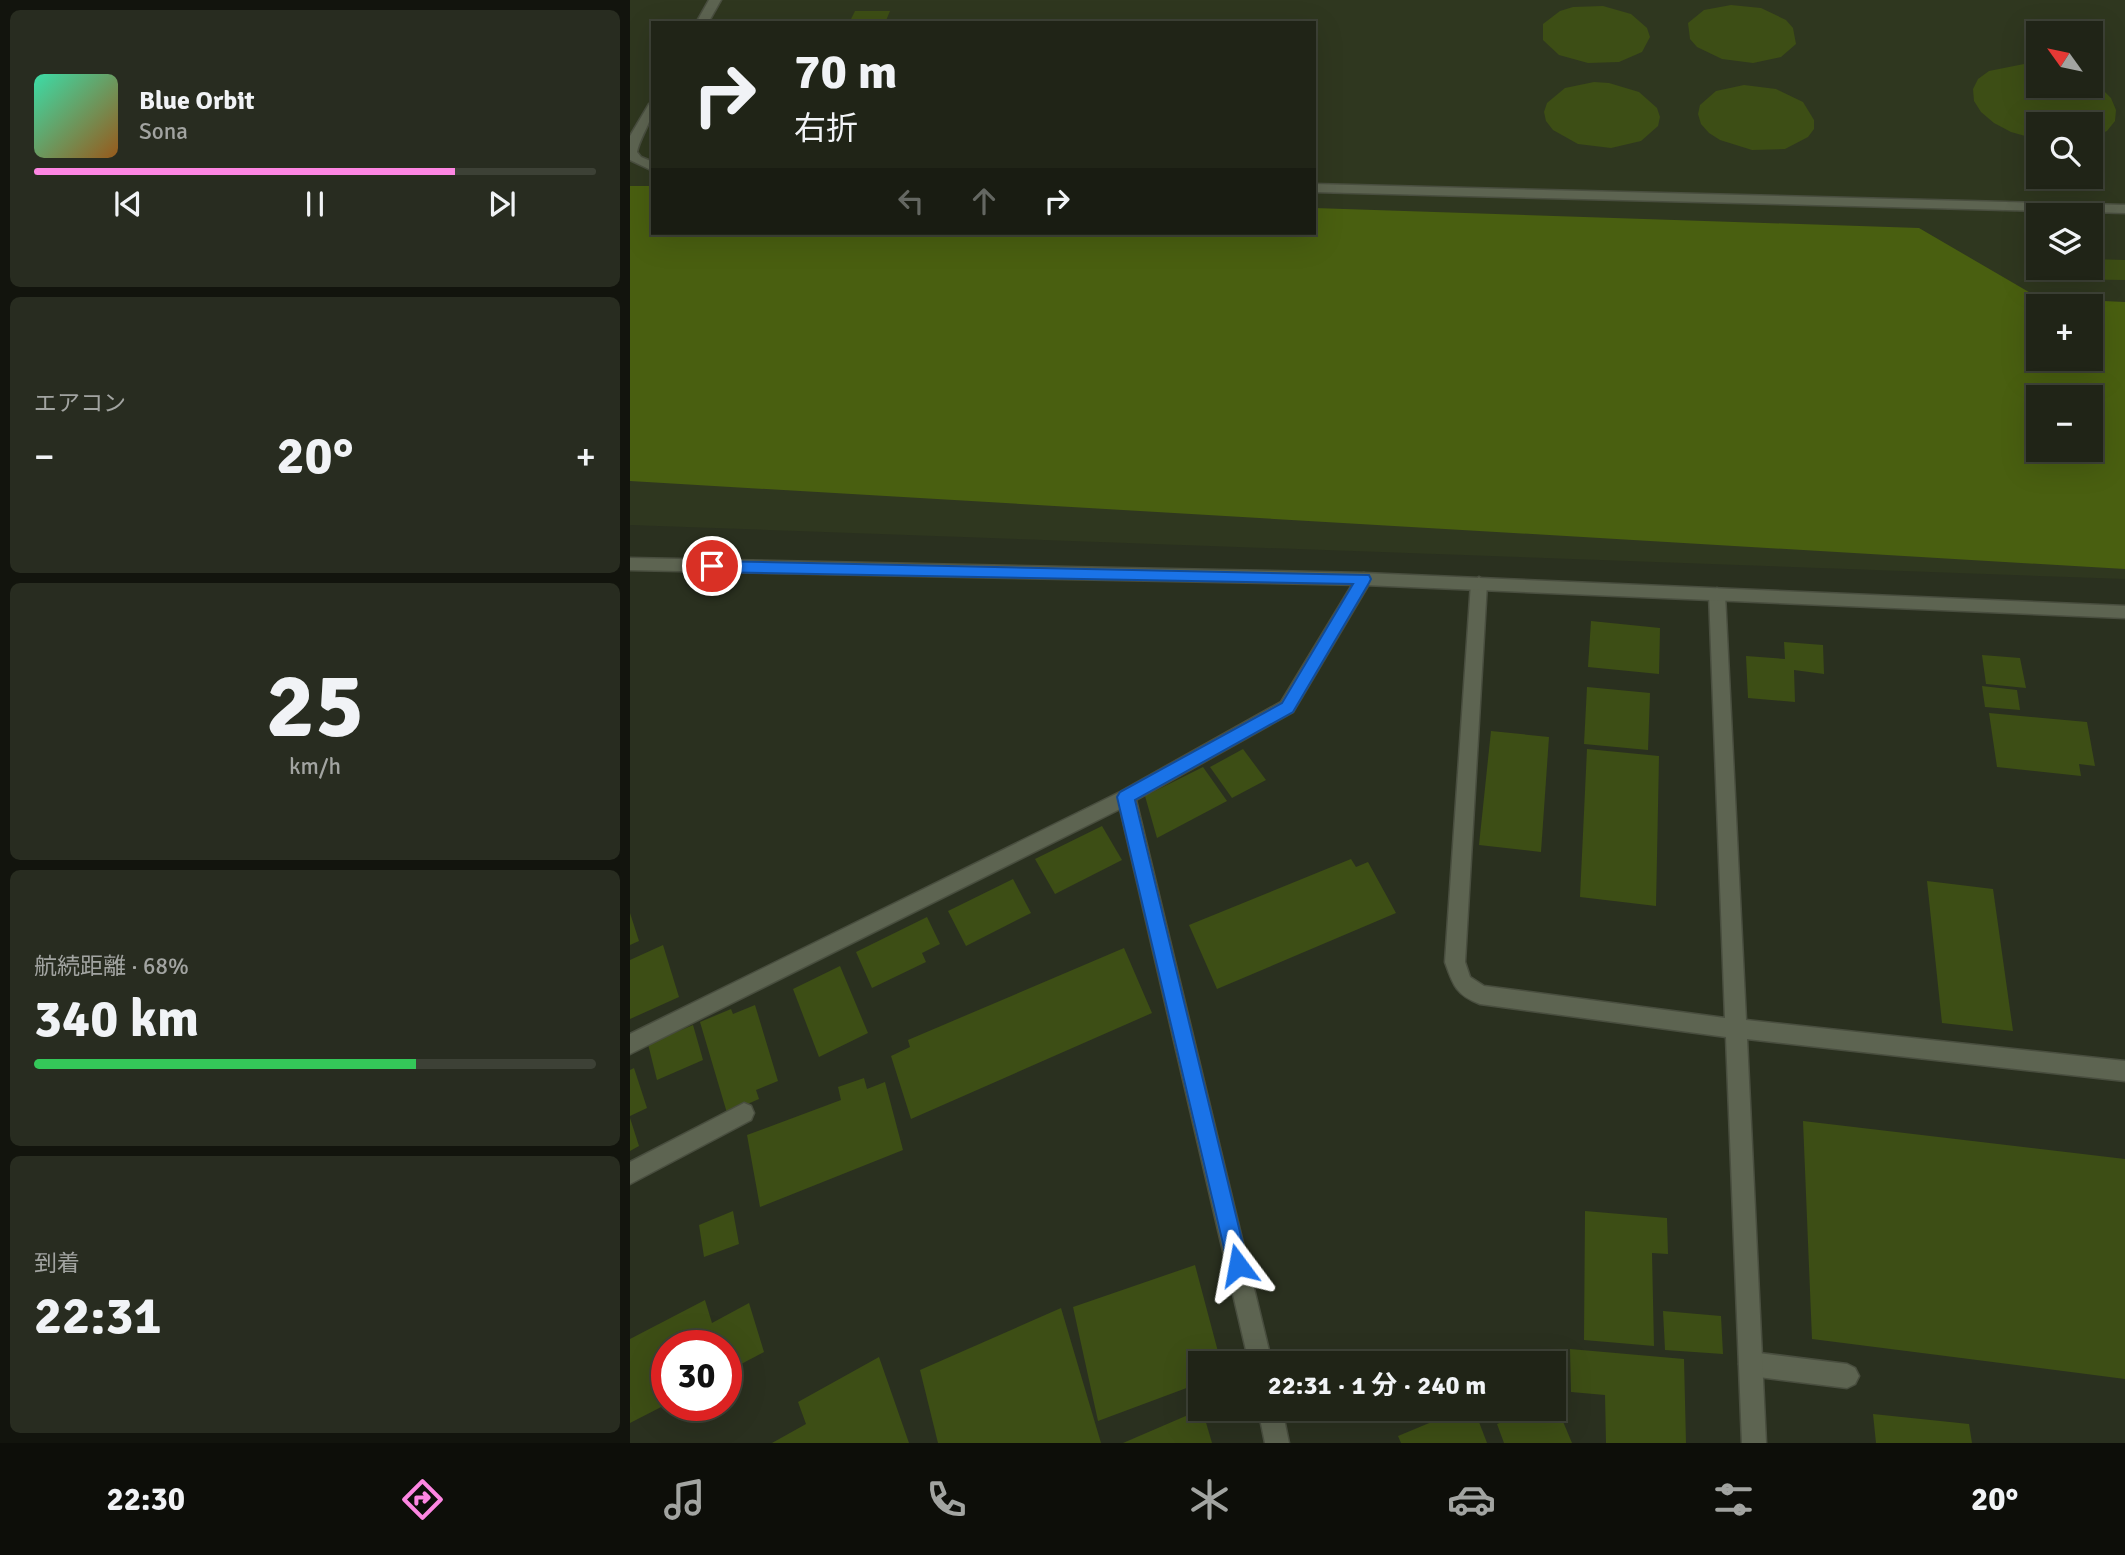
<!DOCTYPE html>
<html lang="ja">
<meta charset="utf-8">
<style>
:root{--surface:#202417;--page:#282c20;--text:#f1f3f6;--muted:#a2a4a1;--line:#3d4136;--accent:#fd86e2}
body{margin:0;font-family:Signika,"Noto Sans JP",sans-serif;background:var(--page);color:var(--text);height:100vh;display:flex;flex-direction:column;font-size:26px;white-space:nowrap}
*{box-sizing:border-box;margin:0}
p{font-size:23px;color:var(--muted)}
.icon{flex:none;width:38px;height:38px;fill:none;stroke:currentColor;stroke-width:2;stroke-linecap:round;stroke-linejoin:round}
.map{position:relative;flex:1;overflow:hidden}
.drawer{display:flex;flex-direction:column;gap:10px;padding:10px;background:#12140d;width:630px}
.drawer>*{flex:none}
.top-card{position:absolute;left:21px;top:21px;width:665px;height:214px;border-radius:0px;box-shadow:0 7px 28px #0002,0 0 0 2px var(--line);background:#202417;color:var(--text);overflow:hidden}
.needle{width:46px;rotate:303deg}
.tools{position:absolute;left:1396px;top:21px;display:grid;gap:14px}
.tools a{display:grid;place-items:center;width:77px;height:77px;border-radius:0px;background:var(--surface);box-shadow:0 7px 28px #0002,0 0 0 2px var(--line);font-size:35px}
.speed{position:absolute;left:21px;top:1330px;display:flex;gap:14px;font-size:35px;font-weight:700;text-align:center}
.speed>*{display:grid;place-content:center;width:91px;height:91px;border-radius:50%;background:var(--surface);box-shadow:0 7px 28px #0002,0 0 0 2px var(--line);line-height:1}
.speed .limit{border:10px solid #d22;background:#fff;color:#111}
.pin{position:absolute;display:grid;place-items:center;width:60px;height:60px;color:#fff;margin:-30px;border:4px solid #fff;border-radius:50%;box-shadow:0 2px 7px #0007}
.me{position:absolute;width:77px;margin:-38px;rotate:347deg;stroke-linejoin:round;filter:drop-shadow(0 0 5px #0008)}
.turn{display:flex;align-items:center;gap:24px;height:147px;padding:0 28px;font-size:32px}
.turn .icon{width:91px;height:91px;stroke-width:2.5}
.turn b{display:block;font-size:49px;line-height:60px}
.lanes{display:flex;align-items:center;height:66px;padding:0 28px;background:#0003;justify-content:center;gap:35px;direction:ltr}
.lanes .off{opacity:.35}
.big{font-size:52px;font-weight:700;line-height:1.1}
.drawer .widget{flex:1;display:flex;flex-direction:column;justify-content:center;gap:10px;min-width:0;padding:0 24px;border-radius:10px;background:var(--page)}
.drawer .dial{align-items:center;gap:0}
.dial b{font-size:91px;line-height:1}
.song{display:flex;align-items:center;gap:21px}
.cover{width:84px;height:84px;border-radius:10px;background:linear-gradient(135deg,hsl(160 70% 55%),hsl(30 70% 35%))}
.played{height:7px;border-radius:4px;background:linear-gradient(90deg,var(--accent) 75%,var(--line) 75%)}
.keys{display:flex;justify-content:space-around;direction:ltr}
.heat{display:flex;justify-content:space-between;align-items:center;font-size:38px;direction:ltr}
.charge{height:10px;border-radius:5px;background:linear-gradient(90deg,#34c759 68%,var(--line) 0)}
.trip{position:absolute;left:558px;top:1351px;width:378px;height:70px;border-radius:0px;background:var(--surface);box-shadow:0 7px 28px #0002,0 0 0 2px var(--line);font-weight:700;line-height:70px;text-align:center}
.tabs{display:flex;height:112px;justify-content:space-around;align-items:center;background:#0d0e09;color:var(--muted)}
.tabs .icon{width:49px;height:49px}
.tabs .on{color:var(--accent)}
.tabs b{font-size:32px;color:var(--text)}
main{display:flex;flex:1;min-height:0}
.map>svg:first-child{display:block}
.built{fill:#2f371f;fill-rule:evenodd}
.forest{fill:#495f10;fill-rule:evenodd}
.building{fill:#3d4e15}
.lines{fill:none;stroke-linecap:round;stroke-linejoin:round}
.service-casing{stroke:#494e3f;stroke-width:3}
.minor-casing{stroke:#494e3f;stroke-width:3}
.tertiary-casing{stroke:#494e3f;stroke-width:3}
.service{fill:#5d6451;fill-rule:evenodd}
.minor{fill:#5d6451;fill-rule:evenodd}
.tertiary{fill:#5d6451;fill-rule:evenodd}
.route{fill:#1a73e8;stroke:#114b97;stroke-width:2}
</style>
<main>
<section class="drawer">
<div class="widget">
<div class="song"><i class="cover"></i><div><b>Blue Orbit</b><p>Sona</p></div></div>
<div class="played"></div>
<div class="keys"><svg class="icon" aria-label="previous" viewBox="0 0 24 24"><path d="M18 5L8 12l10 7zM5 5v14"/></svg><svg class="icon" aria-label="pause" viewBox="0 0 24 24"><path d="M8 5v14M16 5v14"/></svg><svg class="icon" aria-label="next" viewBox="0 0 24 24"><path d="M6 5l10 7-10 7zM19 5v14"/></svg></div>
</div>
<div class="widget"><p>エアコン</p>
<div class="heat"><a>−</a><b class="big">20°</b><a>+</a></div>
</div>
<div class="widget dial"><b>25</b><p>km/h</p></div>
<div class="widget"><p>航続距離 · 68%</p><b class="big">340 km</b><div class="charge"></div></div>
<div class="widget"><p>到着</p><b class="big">22:31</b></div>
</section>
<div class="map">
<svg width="1495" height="1443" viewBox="0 0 1495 1443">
<rect width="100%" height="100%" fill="#2a301f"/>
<path class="built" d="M 0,0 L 1495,0 L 1495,579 L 0,525 ZM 23,23 L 684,23 L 684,233 L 23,233 ZM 1409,33 L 1461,33 L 1461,86 L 1409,86 ZM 1409,124 L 1461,124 L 1461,177 L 1409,177 ZM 1409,215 L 1461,215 L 1461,268 L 1409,268 ZM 1409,306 L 1461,306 L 1461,359 L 1409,359 ZM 1409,397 L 1461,397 L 1461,450 L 1409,450 Z"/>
<path class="forest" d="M 0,186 L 23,186 L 23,233 L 684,233 L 684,208 L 1289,228 L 1409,298 L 1495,302 L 1495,569 L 0,481 ZM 1409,306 L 1461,306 L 1461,359 L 1409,359 ZM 1409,397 L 1461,397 L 1461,450 L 1409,450 Z"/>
<g class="building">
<path d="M 1101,5 L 1131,8 L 1156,20 L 1163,28 L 1166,44 L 1151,57 L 1123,63 L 1092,59 L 1067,47 L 1060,39 L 1058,23 L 1074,10 Z"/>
<path d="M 973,6 L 1001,14 L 1017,28 L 1020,37 L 1012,52 L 989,62 L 958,63 L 929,55 L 913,40 L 913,24 L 930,11 L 943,7 Z"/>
<path d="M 225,11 L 260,11 L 255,23 L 219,23 Z"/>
<path d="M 1394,64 L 1409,65 L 1409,86 L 1461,86 L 1461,82 L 1470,87 L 1481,98 L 1486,110 L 1485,121 L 1477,131 L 1461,138 L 1461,124 L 1409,124 L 1409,140 L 1381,132 L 1364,123 L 1351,112 L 1344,101 L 1343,89 L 1348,79 L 1359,71 Z"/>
<path d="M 964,82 L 979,83 L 1009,92 L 1027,108 L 1030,117 L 1028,126 L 1011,141 L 981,148 L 948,144 L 923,130 L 916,121 L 914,112 L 917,103 L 935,88 Z"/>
<path d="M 1114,85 L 1146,89 L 1173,102 L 1184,120 L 1184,129 L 1178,137 L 1155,149 L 1122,150 L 1090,140 L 1079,133 L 1071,124 L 1068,114 L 1070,105 L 1086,91 Z"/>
<path d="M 1461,259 L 1495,260 L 1495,280 L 1427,279 L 1423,268 L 1461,268 Z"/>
<path d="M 961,621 L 1030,628 L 1029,674 L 958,667 Z"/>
<path d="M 1154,642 L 1193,645 L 1194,674 L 1164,670 L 1165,702 L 1118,698 L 1116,656 L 1155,659 Z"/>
<path d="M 1352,655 L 1390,658 L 1396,688 L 1356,684 Z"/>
<path d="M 1352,686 L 1387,690 L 1390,710 L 1355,707 Z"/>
<path d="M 957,687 L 1020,693 L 1018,750 L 954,744 Z"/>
<path d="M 1359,713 L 1457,722 L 1465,766 L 1449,764 L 1451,776 L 1367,767 Z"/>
<path d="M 861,731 L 919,737 L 911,852 L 849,845 Z"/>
<path d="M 613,749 L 636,780 L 602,798 L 580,767 Z"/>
<path d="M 957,749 L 1029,756 L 1026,906 L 950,897 Z"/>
<path d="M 573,767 L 597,801 L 527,838 L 515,796 Z"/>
<path d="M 472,826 L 492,860 L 425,894 L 405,859 Z"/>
<path d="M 721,859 L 726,867 L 738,862 L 766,913 L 587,989 L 559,925 Z"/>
<path d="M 383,879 L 401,913 L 336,946 L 318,911 Z"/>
<path d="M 1297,881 L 1363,889 L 1383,1031 L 1312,1023 Z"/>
<path d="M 0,913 L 9,941 L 0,945 Z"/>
<path d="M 297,917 L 310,944 L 292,953 L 296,962 L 242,988 L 226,952 Z"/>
<path d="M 33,945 L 49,997 L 0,1019 L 0,960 Z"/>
<path d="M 494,948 L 522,1013 L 281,1119 L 261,1056 L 280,1047 L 278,1040 Z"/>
<path d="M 210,966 L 238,1033 L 189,1057 L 163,989 Z"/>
<path d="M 125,1005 L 148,1081 L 126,1090 L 129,1099 L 97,1113 L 70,1022 L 101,1009 L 103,1014 Z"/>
<path d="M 63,1025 L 73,1060 L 27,1080 L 18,1044 Z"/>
<path d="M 4,1068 L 17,1108 L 0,1116 L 0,1070 Z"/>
<path d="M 234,1078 L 237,1089 L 255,1082 L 273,1150 L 130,1207 L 117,1135 L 211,1100 L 208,1087 Z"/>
<path d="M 0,1118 L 9,1146 L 0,1151 Z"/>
<path d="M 1173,1121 L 1495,1159 L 1495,1379 L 1182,1339 Z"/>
<path d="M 103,1211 L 109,1244 L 74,1257 L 69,1225 Z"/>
<path d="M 955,1211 L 1037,1218 L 1038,1254 L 1022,1253 L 1024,1346 L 954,1340 Z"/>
<path d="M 565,1265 L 591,1363 L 570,1363 L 570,1383 L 468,1421 L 443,1307 Z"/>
<path d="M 75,1300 L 82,1323 L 119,1303 L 134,1352 L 96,1372 L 96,1346 L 37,1346 L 37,1404 L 0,1423 L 0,1339 Z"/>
<path d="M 431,1308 L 471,1443 L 308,1443 L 290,1370 Z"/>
<path d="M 1033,1311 L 1091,1316 L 1093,1354 L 1035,1350 Z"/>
<path d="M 940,1349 L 1054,1359 L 1056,1443 L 976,1443 L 975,1395 L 941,1392 Z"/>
<path d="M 249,1357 L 279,1443 L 142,1443 L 176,1424 L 168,1402 Z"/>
<path d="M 924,1400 L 942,1443 L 874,1443 L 867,1424 L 885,1417 L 882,1409 L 924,1409 Z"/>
<path d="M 572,1409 L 582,1443 L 493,1443 Z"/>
<path d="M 833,1409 L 844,1409 L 857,1443 L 771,1443 L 768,1436 Z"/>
<path d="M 1243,1414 L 1339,1424 L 1342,1443 L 1246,1443 Z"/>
</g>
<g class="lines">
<g class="service-casing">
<g id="service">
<path d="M 79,0 L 91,0 L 78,23 L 66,23 Z"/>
<path d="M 23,103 C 23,122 11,134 7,152 L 11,157 L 23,162 L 23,171 L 0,160 L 0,136 L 19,104 Z"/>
<path d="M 684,184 L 1495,205 L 1495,213 L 684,192 Z"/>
<path d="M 114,1103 L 121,1106 L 124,1113 L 121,1120 L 0,1184 L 0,1162 Z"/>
<path d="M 1121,1352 L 1217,1364 L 1225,1368 L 1229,1376 L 1225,1384 L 1217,1388 L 1121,1376 L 1113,1372 L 1109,1364 L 1113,1356 Z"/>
</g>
</g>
<g class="minor-casing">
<g id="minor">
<path d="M 734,573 L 742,579 L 663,712 L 506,800 L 642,1363 L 619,1363 L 490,809 L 0,1054 L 0,1034 L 490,792 L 651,702 L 728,575 Z"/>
<path d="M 849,577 L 857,583 L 835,962 L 840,977 L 854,986 L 1095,1018 L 1079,594 L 1087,588 L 1095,594 L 1116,1020 L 1495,1061 L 1495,1081 L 1117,1039 L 1136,1443 L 1112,1443 L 1096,1037 L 850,1004 C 826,995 823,985 815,962 L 841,583 Z"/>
<path d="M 628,1409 L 652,1409 L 659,1443 L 635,1443 Z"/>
</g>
</g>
<g class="tertiary-casing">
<path id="tertiary" d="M 0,558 L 734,573 L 1495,606 L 1495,618 L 734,585 L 0,570 Z"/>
</g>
<use href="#service" class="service"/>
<use href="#minor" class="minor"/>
<use href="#tertiary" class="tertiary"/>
</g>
<path class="route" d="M 82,561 L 739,575 L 741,579 L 739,583 L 663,712 L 505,800 L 618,1265 L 615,1272 L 608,1275 L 601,1272 L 598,1265 L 487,797 L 490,792 L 652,703 L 723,584 L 82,572 L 74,566 Z"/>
</svg>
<div class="tools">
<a><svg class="needle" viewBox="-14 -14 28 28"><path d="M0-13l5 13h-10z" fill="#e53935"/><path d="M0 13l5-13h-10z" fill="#a2a4a1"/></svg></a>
<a><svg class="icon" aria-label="search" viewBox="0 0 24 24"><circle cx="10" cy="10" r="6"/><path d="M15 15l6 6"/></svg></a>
<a><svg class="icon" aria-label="layers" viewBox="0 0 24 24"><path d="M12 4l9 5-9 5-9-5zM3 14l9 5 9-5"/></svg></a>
<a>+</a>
<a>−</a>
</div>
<div class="speed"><div class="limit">30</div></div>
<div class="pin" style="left:82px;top:566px;background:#d93025"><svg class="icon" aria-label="arrive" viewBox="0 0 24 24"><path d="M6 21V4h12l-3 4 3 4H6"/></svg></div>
<svg class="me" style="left:608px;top:1265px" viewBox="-20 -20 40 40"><path d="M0-17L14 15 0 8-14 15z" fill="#1a73e8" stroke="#fff" stroke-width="4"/></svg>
<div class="trip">22:31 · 1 分 · 240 m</div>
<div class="top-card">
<div class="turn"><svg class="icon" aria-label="right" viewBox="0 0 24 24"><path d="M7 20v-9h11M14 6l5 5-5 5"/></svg><div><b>70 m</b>右折</div></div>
<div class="lanes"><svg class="icon off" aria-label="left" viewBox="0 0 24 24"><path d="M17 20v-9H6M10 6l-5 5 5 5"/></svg><svg class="icon off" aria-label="ahead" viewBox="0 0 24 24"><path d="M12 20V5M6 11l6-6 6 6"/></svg><svg class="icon" aria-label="right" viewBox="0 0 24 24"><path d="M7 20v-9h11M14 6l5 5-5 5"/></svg></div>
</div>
</div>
</main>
<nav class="tabs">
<b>22:30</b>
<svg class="icon on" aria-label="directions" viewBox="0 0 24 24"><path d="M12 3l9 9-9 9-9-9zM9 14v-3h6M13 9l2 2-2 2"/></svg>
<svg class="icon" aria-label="music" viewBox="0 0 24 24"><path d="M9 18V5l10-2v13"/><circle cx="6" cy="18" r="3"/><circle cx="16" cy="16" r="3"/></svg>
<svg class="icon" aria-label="phone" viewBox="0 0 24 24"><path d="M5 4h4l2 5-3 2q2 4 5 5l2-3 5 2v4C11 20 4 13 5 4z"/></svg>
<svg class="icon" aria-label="climate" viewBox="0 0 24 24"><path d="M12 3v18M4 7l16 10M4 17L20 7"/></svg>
<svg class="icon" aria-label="car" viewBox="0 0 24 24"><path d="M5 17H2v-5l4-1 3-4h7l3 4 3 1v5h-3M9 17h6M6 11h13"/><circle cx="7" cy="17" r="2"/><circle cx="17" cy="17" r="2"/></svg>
<svg class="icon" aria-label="filters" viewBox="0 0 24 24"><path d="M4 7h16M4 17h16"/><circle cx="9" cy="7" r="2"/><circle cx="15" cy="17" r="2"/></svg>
<b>20°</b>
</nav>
